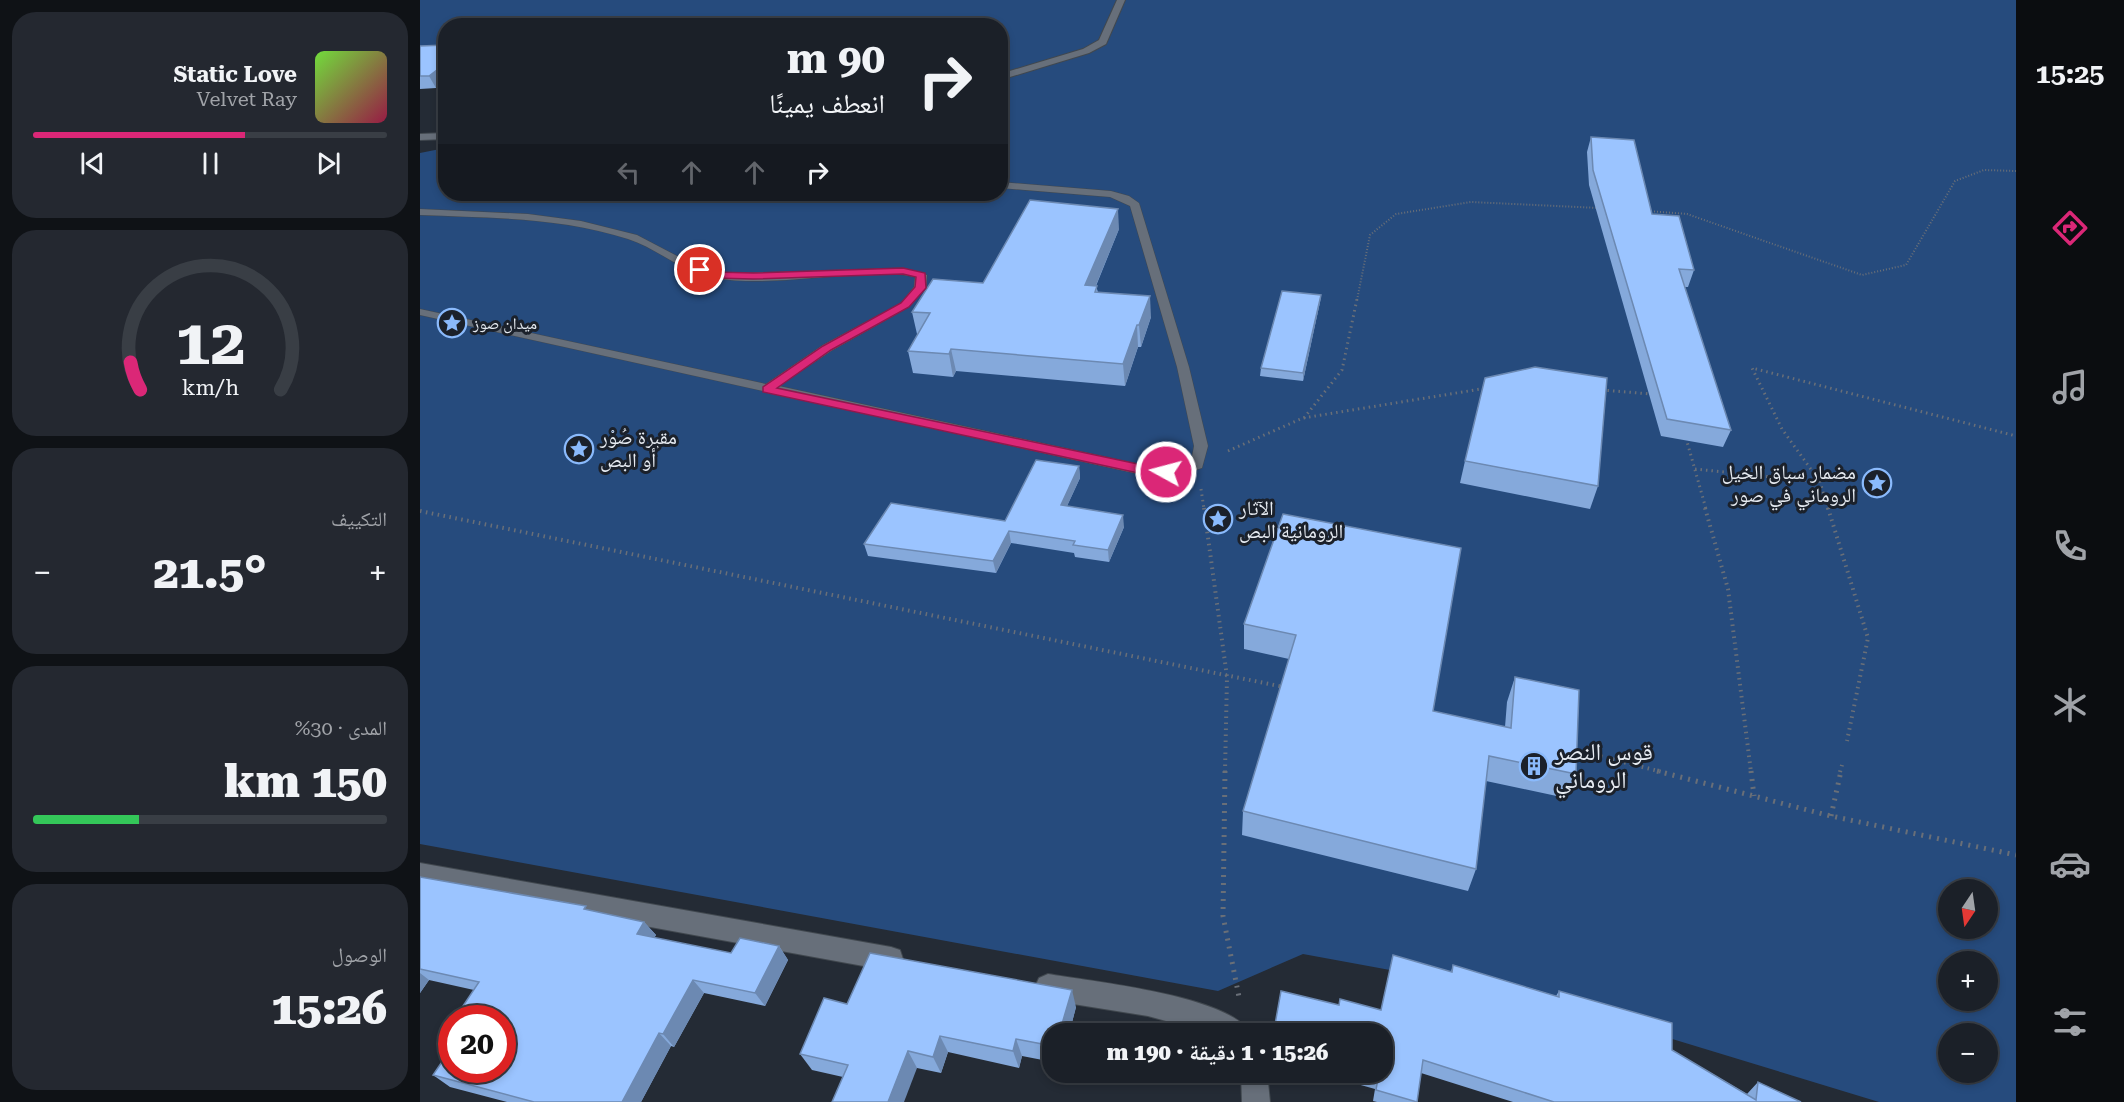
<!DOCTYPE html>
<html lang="ar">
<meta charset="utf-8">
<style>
:root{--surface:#1b2028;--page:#242830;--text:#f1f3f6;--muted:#a0a3a8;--line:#393e45;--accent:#db2777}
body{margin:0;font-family:"Roboto Serif","Noto Naskh Arabic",serif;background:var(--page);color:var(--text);direction:rtl;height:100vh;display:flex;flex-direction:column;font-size:22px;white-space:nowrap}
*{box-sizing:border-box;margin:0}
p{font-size:20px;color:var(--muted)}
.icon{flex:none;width:33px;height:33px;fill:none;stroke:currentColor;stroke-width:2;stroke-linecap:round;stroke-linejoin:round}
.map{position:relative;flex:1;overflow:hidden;direction:ltr}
.panel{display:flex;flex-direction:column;gap:12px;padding:12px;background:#0f1216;width:420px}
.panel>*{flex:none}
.hud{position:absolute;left:18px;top:18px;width:570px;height:183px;border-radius:24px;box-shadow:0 3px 9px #0003,0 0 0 2px var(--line);direction:rtl;background:#1b2028;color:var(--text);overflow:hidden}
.needle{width:39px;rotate:193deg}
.fabs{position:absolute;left:1518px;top:879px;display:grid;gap:12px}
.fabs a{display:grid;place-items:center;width:60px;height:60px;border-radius:50%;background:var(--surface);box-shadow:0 3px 9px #0003,0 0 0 2px var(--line);font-size:30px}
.speed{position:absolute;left:18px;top:1005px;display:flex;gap:12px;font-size:30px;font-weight:700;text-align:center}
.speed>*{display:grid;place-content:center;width:78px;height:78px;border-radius:50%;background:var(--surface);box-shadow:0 3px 9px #0003,0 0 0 2px var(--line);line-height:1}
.speed .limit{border:9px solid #d22;background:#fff;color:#111}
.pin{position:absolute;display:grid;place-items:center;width:51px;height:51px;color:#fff;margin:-26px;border:3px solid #fff;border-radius:50%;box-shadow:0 2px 6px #0007}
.me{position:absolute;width:66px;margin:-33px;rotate:277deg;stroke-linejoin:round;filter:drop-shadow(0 0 4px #0008)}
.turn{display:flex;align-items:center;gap:21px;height:126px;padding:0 24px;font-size:27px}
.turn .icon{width:78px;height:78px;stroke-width:2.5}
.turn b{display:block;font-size:42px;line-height:51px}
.lanes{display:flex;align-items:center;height:57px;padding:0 24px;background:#0003;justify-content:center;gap:30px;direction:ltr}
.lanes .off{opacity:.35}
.big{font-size:45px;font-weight:800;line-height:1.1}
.panel .widget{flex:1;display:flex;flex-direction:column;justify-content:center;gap:9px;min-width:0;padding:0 21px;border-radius:24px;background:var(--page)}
.panel .dial{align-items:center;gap:0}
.dial svg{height:156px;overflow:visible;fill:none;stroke:var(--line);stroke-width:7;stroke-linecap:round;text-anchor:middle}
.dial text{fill:var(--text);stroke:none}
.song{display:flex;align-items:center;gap:18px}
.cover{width:72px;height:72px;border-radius:9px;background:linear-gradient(135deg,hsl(100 70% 55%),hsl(340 70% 35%))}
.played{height:6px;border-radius:3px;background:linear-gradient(90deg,var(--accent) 60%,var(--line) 60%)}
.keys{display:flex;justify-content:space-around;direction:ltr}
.heat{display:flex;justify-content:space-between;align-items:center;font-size:33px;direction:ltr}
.charge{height:9px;border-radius:4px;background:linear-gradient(90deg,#34c759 30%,var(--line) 0)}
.trip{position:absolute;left:622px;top:1023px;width:351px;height:60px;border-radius:24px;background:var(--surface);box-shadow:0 3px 9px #0003,0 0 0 2px var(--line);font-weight:800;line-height:60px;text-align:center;direction:rtl}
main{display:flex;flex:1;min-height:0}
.tabs{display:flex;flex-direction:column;width:108px;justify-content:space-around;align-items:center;background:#0b0d10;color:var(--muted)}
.tabs .icon{width:42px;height:42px}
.tabs .current{color:var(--accent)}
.tabs b{font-size:27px;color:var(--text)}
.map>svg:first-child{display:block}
.green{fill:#264b7d;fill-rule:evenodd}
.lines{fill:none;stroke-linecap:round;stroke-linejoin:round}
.lane-casing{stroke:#41484f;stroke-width:1}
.street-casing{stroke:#41484f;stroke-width:2}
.path-far3{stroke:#696f78;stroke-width:2;stroke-dasharray:1 2;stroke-linecap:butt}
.path-far2{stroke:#696f78;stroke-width:3;stroke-dasharray:1.5 4;stroke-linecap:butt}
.path-far1{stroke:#696f78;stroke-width:4;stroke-dasharray:1.5 4.5;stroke-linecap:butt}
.path{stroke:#696f78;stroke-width:5;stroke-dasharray:2 6;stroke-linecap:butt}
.lane{fill:#676f7a;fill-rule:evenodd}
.street{fill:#676f7a;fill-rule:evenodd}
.wall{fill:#85a9db}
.shaded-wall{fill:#6c89b2}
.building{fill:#9bc4ff;stroke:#6c89b2;stroke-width:1.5}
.route{fill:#db2777;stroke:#8e194d;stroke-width:1.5}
.labels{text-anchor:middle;stroke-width:6;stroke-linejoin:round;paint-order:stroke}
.far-poi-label{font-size:16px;fill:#e6ebf2;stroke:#1b212b;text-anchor:start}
.poi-label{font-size:20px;fill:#e6ebf2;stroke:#1b212b;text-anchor:start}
.near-poi-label{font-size:24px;fill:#e6ebf2;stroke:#1b212b;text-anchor:start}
</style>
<main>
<nav class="tabs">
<b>15:25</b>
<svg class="icon current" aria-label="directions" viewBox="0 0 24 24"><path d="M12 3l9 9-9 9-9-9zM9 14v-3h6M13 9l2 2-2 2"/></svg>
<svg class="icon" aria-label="music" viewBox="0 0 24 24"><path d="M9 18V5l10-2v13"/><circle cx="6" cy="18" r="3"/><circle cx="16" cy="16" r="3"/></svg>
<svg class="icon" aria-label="phone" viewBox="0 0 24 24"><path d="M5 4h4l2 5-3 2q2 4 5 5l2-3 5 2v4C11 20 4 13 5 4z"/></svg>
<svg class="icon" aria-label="climate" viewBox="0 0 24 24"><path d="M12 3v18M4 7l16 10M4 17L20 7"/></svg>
<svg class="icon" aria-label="car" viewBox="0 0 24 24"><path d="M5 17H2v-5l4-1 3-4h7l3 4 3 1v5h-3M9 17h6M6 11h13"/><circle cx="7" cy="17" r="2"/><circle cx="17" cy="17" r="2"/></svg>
<svg class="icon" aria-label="filters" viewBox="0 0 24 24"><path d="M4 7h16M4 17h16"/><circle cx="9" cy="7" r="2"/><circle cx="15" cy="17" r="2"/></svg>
</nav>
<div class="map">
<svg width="1596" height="1102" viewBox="0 0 1596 1102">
<rect width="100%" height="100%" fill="#242b35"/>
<path class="green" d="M 0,0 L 1596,0 L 1596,1102 L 1459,1102 L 1111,996 L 883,954 L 798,991 L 0,844 L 0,153 L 25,148 L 26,194 L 580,194 L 580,26 L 26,26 L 25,48 L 0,48 ZM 1528,890 L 1568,890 L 1568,928 L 1528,928 ZM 1528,962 L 1568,962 L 1568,1000 L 1528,1000 ZM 1528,1034 L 1568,1034 L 1568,1072 L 1528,1072 Z"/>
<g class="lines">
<g class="lane-casing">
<g id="lane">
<path d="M 580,182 L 691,191 L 709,196 L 719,203 L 769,367 L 788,446 L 782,468 L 757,476 L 732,477 L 0,315 L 0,309 L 346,384 L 403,345 L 481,303 L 494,287 L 495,277 C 477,273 459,274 441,275 C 393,276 342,286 295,278 C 262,273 239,249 208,239 C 141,217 69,218 0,215 L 0,209 L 108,214 L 161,221 L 217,235 L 278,267 L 295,272 L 329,273 L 483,268 L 507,275 L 506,288 L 489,307 L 411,351 L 359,386 L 732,467 L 756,466 L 771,462 L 774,446 L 757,367 L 710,206 L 690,197 L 580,188 Z"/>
<path d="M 386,194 L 519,194 C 500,208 417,200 391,197 Z"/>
</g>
</g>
<g class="street-casing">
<g id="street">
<path d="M 697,0 L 705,0 L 686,44 L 669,53 L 580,80 L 580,74 L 663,49 L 679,40 Z"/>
<path d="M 26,133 L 26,139 L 0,140 L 0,134 Z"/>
<path d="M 0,863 L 471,947 L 480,950 L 483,959 L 480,968 L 471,971 L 0,885 Z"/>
<path d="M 628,974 C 669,981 814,996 830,1034 L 793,1034 L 728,1016 L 628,1000 L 619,996 L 615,987 L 619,978 Z"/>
<path d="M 821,1072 L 847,1072 L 850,1102 L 822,1102 Z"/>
</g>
</g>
<g class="path-far3">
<path d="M 1228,211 L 1267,214 L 1442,275 L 1486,265 L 1535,181 L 1564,170 L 1596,171"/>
<path d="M 937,300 L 950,235 L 976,214 L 1051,202 L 1179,208"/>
</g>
<g class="path-far2">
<path d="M 1182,390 L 1231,394"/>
<path d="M 884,418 L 922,370 L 937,299"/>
<path d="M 1266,438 L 1286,509"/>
<path d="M 808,451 L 883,418 L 1067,388"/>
<path d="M 1275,469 L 1400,482"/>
<path d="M 781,489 L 784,509"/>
<path d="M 1408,509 L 1400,482 L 1362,429 L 1332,368 L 1596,436"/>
</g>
<g class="path-far1">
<path d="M 784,508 L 807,677 L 805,772"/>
<path d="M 1285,508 L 1308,589 L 1331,772"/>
<path d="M 1408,508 L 1448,638 L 1427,741"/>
<path d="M 0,511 L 864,687"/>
<path d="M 1152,749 L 1242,772"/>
<path d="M 1420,772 L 1422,765"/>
</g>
<g class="path">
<path d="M 805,771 L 803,916 L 819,997"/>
<path d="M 1237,771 L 1411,816 L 1596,855"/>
<path d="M 1331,771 L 1334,796"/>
<path d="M 1411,816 L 1421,771"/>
</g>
<use href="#lane" class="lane"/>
<use href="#street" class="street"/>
</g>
<g class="wall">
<path d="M 26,45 L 26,81 L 16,88 L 0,89 L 0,46 Z"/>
<path d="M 1171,137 L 1232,214 L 1274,270 L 1268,287 L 1264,287 L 1311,430 L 1303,447 L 1241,436 L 1169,185 L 1167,152 Z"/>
<path d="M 699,229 L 676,286 L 678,292 L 731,317 L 721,347 L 718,347 L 705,386 L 536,371 L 533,377 L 493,373 L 488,351 L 498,334 L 497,334 L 492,312 L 563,283 Z"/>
<path d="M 901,295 L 900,302 L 883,381 L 840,376 L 841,368 Z"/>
<path d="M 1045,461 L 1178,486 L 1170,509 L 1040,483 Z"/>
<path d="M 659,466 L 660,478 L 647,506 L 704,527 L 689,562 L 655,557 L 654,553 L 591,543 L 576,573 L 448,556 L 444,544 L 585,521 Z"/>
<path d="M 863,514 L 1013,711 L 1085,727 L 1087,702 L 1095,677 L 1156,774 L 1146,798 L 1066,781 L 1056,869 L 1048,891 L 822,835 L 823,811 L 869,659 L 824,649 L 824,624 Z"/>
<path d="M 0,877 L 224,922 L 236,935 L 234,938 L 311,953 L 359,946 L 368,960 L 345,1006 L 284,993 L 254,1047 L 251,1046 L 221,1102 L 87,1102 L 30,1087 L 13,1075 L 82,1018 L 47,1018 L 39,1012 L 54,990 L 9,980 L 0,993 Z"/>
<path d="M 973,955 L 1031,972 L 1033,965 L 1136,996 L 1139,991 L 1252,1050 L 1327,1094 L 1338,1082 L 1381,1102 L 1093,1102 L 1001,1073 L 997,1102 L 957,1102 L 953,1101 L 955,1089 L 905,1075 L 905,1072 L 963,1072 L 963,1034 L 853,1034 L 854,1030 L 919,1005 L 961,1010 Z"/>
<path d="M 427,1004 L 656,1007 L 649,1034 L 633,1034 L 633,1062 L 602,1056 L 599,1068 L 528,1052 L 521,1073 L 497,1068 L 423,1077 L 392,1070 L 380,1054 Z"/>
</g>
<g class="shaded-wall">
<path d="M 26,63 L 26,81 L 16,88 L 9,76 Z"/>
<path d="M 698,209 L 699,229 L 667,307 L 665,285 Z"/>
<path d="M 901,295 L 900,302 L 883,381 L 883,373 Z"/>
<path d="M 730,296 L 731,317 L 721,347 L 719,325 Z"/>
<path d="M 717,325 L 718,347 L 705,386 L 703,364 Z"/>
<path d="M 531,349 L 536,371 L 533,377 L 529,354 Z"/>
<path d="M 659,466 L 660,478 L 642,517 L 641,505 Z"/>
<path d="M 703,515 L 704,527 L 689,562 L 688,550 Z"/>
<path d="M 589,531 L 591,543 L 576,573 L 573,561 Z"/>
<path d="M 224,922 L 236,935 L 228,948 L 217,934 Z"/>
<path d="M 359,946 L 368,960 L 345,1006 L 335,993 Z"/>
<path d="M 0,973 L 9,980 L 0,993 Z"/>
<path d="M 273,980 L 284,993 L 254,1047 L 243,1034 Z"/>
<path d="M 652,990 L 656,1007 L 649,1034 L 639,1034 Z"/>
<path d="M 239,1033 L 251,1046 L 221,1102 L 202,1102 Z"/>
<path d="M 520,1036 L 528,1052 L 521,1073 L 513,1057 Z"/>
<path d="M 596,1039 L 602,1056 L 599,1068 L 593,1051 Z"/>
<path d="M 488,1051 L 497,1068 L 484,1102 L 468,1102 Z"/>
</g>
<g class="building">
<path d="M 26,45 L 26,63 L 9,76 L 0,76 L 0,46 Z"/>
<path d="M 1171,137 L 1214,140 L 1232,214 L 1259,216 L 1274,270 L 1259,269 L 1311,430 L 1247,419 L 1173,170 Z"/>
<path d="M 610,200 L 698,209 L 665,285 L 677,286 L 675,292 L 730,296 L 719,325 L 717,325 L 703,364 L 531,349 L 529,354 L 488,351 L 510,313 L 492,312 L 513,279 L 563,283 Z"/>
<path d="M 862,291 L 901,295 L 883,373 L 841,368 Z"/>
<path d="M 1115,367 L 1187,378 L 1178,486 L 1045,461 L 1065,378 Z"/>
<path d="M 616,460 L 659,466 L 641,505 L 703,515 L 688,550 L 653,545 L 655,541 L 589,531 L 573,561 L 444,544 L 471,503 L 585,521 Z"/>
<path d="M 863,514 L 1041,548 L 1013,711 L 1091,728 L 1095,677 L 1159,690 L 1156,774 L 1069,756 L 1056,869 L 823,811 L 876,635 L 824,624 Z"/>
<path d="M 0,877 L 166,906 L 164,909 L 224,922 L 217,934 L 311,953 L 320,938 L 359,946 L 335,993 L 273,980 L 243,1034 L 239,1033 L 202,1102 L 114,1102 L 13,1075 L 32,1047 L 32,1070 L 82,1070 L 82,1018 L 51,1018 L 53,1015 L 39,1012 L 59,982 L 0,969 Z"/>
<path d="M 450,953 L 652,990 L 639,1034 L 633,1034 L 633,1046 L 596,1039 L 593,1051 L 520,1036 L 513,1057 L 488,1051 L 468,1102 L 412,1102 L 428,1065 L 380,1054 L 404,998 L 427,1004 Z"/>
<path d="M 973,955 L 1032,972 L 1033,965 L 1139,997 L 1139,991 L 1252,1023 L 1252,1050 L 1336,1100 L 1338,1082 L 1381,1102 L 1134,1102 L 1003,1060 L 997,1102 L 956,1090 L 958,1078 L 939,1072 L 963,1072 L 963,1034 L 870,1034 L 854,1030 L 861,991 L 919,1005 L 920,999 L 961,1010 Z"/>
</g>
<path class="route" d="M 280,267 L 294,272 L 333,273 L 483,268 L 505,273 L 506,288 L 489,307 L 411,350 L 357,388 L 732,467 L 746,467 L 752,472 L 746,476 L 732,476 L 343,392 L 343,387 L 403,346 L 481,303 L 495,287 L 496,277 L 483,274 L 333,279 L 293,278 L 277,273 L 277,268 Z"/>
<defs>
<g id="sight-ring" transform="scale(1.5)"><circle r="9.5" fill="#1b212b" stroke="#8abafc" stroke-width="1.5"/><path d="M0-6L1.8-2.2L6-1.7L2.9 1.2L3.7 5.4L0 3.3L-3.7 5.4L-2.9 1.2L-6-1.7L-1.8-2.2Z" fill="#8abafc"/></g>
<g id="building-ring" transform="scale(1.5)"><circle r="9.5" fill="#1b212b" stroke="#8abafc" stroke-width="1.5"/><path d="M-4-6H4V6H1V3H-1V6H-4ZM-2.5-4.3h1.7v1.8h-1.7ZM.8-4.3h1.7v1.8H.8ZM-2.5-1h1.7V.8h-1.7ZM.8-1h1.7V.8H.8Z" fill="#8abafc"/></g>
</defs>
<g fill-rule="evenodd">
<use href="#sight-ring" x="32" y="323"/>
<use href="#sight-ring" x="159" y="449"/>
<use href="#sight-ring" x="1457" y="483"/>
<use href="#sight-ring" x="798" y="519"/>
<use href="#building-ring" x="1114" y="766"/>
</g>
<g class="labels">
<g class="far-poi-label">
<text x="53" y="329">ميدان صوز</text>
</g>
<g class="poi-label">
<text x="180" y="444">مقبرة صُوْر<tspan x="180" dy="23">أو البص</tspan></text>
<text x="1436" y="479" text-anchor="end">مضمار سباق الخيل<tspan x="1436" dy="23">الروماني في صور</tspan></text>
<text x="819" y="515">الآثار<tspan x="819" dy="23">الرومانية البص</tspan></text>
</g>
<g class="near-poi-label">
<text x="1135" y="760">قوس النصر<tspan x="1135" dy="28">الروماني</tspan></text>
</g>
</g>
</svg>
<div class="fabs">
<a><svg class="needle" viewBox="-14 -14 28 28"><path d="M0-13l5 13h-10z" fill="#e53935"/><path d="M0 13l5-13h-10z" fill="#a0a3a8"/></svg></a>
<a>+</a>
<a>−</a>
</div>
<div class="speed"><div class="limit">20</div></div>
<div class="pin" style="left:280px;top:270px;background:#d93025"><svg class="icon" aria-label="arrive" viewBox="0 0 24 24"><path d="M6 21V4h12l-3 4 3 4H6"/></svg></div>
<svg class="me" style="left:746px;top:472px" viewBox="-20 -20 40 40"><circle r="17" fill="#db2777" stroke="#fff" stroke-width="3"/><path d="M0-11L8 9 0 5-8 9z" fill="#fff"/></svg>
<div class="trip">15:26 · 1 دقيقة · 190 m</div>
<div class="hud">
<div class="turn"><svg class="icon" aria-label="right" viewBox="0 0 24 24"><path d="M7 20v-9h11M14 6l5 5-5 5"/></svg><div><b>90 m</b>انعطف يمينًا</div></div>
<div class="lanes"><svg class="icon off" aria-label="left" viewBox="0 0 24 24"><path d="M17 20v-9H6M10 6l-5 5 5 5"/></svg><svg class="icon off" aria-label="ahead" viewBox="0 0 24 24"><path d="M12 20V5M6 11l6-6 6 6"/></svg><svg class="icon off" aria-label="ahead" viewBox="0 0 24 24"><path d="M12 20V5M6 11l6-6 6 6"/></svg><svg class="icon" aria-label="right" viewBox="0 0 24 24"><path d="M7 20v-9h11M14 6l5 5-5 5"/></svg></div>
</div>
</div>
<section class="panel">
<div class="widget">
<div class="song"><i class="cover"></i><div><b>Static Love</b><p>Velvet Ray</p></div></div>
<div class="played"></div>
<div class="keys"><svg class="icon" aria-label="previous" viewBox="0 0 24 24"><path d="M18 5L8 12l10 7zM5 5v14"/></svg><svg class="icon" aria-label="pause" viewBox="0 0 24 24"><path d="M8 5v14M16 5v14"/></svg><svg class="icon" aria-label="next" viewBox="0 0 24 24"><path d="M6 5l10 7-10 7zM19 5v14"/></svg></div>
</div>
<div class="widget dial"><svg viewBox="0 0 100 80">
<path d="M14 69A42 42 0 1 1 86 69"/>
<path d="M14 69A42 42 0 0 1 9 55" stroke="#db2777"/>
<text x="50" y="56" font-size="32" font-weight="700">12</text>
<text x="50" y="72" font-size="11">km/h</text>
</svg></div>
<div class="widget"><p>التكييف</p>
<div class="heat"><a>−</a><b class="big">21.5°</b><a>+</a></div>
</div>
<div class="widget"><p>المدى · 30%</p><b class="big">150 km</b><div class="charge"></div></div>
<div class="widget"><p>الوصول</p><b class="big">15:26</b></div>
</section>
</main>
